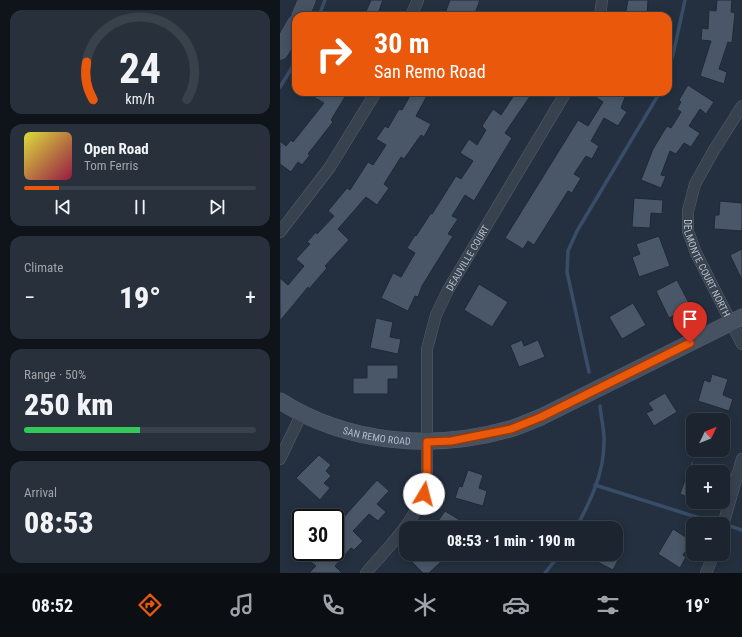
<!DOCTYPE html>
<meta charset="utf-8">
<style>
:root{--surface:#1b242f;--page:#28303b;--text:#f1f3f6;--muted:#a0a4aa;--line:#39414b;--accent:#ea580c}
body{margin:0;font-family:"Roboto Condensed",sans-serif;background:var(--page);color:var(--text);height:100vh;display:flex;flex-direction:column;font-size:15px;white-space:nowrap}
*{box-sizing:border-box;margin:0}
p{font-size:13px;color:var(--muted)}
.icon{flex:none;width:22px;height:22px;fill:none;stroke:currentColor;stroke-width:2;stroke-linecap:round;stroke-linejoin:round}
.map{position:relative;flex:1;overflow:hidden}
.panel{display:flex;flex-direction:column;gap:10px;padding:10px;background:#0f141a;width:280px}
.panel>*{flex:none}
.top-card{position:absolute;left:12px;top:12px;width:380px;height:84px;border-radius:12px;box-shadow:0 2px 10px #0003,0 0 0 1px var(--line);background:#ea580c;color:#fff;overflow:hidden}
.needle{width:26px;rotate:47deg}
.controls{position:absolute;left:406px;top:413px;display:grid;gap:8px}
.controls a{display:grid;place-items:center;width:44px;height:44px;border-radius:8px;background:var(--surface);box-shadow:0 2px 10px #0003,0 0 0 1px var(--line);font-size:20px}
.speed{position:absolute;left:12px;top:509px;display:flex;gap:8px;font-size:20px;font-weight:700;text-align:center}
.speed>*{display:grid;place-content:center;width:52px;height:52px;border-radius:50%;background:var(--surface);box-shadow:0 2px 10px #0003,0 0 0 1px var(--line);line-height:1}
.speed .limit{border:2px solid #111;border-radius:6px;background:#fff;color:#111}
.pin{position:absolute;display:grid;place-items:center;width:34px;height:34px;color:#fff;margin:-41px -17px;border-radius:50% 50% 50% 0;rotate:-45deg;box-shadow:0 0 4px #0007}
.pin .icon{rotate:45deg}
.me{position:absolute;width:44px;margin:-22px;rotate:8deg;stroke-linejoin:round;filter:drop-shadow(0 0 3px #0008)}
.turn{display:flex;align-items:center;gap:14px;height:84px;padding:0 16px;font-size:18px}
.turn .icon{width:52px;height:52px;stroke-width:2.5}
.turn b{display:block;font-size:28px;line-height:34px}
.big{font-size:30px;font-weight:800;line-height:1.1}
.panel .tile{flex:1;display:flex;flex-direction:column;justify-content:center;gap:6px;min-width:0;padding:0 14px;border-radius:12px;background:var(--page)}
.panel .dial{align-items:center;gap:0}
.dial svg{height:104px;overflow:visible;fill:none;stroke:var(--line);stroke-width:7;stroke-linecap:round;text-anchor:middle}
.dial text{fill:var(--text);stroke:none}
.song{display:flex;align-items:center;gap:12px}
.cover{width:48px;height:48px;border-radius:6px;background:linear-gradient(135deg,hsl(60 70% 55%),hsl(340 70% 35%))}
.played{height:4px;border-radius:2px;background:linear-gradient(90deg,var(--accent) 15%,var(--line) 15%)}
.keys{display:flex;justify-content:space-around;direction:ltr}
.heat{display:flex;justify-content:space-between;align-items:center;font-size:22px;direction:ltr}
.charge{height:6px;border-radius:3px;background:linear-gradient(90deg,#34c759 50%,var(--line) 0)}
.trip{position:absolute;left:119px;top:521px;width:224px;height:40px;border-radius:12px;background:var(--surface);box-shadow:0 2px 10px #0003,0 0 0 1px var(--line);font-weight:800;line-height:40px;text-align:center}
.menu{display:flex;height:64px;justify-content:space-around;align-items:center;background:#0b0e13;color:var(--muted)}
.menu .icon{width:28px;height:28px}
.menu .current{color:var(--accent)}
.menu b{font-size:18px;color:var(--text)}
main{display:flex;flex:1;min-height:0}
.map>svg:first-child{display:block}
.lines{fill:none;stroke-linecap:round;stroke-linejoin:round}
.stream{stroke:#394d68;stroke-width:3.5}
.building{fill:#4a5768;stroke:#1f2936}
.street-casing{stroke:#56606d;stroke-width:12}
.secondary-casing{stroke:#56606d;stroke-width:17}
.street{stroke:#38424f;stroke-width:11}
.secondary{stroke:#465162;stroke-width:16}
.route-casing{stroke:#983908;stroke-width:10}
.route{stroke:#ea580c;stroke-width:7}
.labels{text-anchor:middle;stroke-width:3.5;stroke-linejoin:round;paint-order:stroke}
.street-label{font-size:10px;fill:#b5bdca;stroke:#1d2734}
</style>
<main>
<section class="panel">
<div class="tile dial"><svg viewBox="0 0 100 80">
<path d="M14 69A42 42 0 1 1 86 69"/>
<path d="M14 69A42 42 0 0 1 9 40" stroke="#ea580c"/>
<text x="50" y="56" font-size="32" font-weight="700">24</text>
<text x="50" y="72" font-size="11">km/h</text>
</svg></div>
<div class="tile">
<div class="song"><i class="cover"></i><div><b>Open Road</b><p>Tom Ferris</p></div></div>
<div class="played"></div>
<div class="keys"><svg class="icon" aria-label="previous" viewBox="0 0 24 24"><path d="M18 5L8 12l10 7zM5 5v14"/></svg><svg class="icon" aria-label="pause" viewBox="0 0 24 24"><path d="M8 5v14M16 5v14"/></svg><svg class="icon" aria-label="next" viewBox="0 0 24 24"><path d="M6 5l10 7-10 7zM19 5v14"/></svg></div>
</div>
<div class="tile"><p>Climate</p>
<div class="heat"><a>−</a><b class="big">19°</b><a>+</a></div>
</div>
<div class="tile"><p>Range · 50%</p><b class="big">250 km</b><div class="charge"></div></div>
<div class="tile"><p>Arrival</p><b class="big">08:53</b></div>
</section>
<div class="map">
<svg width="462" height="573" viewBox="0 0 462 573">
<rect width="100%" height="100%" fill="#24303f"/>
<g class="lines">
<g class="stream">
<path d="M 39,16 L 45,0"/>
<path d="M 388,70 L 393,55 L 405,0"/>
<path d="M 0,87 L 16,61"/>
<path d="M 309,372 L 287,272 L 288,251 L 297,231 L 380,92"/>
<path d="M 315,485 L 429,521"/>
<path d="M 450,526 L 462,530"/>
<path d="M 296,528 C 310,502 324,473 324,443 C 325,432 321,418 320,406"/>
<path d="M 265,573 L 280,554"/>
</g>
</g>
<g class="building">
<path d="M 91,0 L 103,0 L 97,16 L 84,16 Z"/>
<path d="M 170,0 L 200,0 L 194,16 L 164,16 Z"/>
<path d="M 348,0 L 368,0 L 367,16 L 345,16 Z"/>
<path d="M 437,0 L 452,0 L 451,12 L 455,13 L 452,43 L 448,42 L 439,69 L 447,72 L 444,84 L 420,76 L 431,41 L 421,40 L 422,28 L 428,29 L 429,10 L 436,11 Z"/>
<path d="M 408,85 L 434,102 L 426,114 L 420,109 L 409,126 L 420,133 L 411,147 L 404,143 L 396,154 L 390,151 L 381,175 L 386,176 L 381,188 L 361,180 L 373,149 L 387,126 L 391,128 L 401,112 L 397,109 L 401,102 L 399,100 Z"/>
<path d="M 25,92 L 68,92 L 51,120 L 53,122 L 28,154 L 30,155 L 22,165 L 18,162 L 11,172 L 0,164 L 0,141 L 6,146 L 11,140 L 13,142 L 44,103 Z"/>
<path d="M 132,92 L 149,92 L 136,116 L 151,124 L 144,137 L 141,135 L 124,159 L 121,157 L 104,184 L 109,188 L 97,205 L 86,197 L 58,229 L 69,240 L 45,266 L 47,268 L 29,289 L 28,287 L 0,321 L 0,278 L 8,285 L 24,266 L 16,259 L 30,244 L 27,242 L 36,232 L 37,234 L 54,216 L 48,211 L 67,188 L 70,190 L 88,162 L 93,165 L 106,145 L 96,139 L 105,126 L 108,128 L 119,109 L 122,110 Z"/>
<path d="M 236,92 L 253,92 L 225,133 L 232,138 L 194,201 L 185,195 L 172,216 L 178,219 L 168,234 L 173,236 L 142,286 L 138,297 L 135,296 L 128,311 L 101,298 L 113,273 L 121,277 L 135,253 L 127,248 L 135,235 L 136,236 L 151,213 L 152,214 L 176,176 L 181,179 L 193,161 L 180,153 L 189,139 L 197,145 L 206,130 L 202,126 L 213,109 L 221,115 Z"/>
<path d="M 308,92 L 347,92 L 341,108 L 347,112 L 338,126 L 324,118 L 311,141 L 319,146 L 312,159 L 306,156 L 294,174 L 301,178 L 292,193 L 288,191 L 254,245 L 248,241 L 243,249 L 225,238 L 298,120 L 308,126 L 323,102 Z"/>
<path d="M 354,198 L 383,200 L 382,214 L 371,213 L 370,228 L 352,227 Z"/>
<path d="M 440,201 L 462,203 L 462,231 L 434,229 L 435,215 L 439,215 Z"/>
<path d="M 379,236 L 390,266 L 359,277 L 352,257 L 360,254 L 356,244 Z"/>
<path d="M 462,249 L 462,280 L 450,255 Z"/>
<path d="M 397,280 L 411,307 L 389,318 L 376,291 Z"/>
<path d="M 199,284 L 228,302 L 212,327 L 184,310 Z"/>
<path d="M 353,303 L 366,325 L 342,339 L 329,317 Z"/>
<path d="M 96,318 L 113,322 L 110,337 L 121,339 L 118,354 L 90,348 Z"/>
<path d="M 242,340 L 244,346 L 258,340 L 265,357 L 239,367 L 230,345 Z"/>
<path d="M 87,365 L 118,365 L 118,379 L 108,379 L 108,394 L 73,394 L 73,378 L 87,378 Z"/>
<path d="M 432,374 L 448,379 L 443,395 L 453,399 L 449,411 L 418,401 L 424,380 L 430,382 Z"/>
<path d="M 385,393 L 397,412 L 374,426 L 366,413 L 373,410 L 368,403 Z"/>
<path d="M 39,455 L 51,465 L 46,471 L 51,476 L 44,483 L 50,488 L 40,500 L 16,478 Z"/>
<path d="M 412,460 L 413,460 L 413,499 L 400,494 Z"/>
<path d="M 188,470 L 203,475 L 199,488 L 207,491 L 203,506 L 175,498 L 179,486 L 182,487 Z"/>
<path d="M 97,480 L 109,491 L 97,504 L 106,512 L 98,521 L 89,514 L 73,531 L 83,541 L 74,550 L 71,548 L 55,566 L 62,573 L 29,573 L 36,566 L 26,558 L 32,552 L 55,552 L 55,527 Z"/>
<path d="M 165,511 L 175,517 L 191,528 L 168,528 L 158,521 Z"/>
<path d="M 393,529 L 412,541 L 403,555 L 406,557 L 400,568 L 378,554 Z"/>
<path d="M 124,554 L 169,554 L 149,573 L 143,573 Z"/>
<path d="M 302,554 L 341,554 L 333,570 Z"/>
</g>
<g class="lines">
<g class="street-casing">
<g id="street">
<path d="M 131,16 L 138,0"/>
<path d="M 320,16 L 322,0"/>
<path id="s1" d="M 462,106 L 434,150 L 415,184 L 408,211 L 408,231 L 416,253 L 462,344"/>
<path d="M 0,232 L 50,167 L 96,92"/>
<path d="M 0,459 L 22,413"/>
<path d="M 443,525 L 462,459"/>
<path id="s2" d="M 86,573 C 111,543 144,515 147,473 L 147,349 L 156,315 L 168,290 L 286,92"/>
<path d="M 426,573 L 434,554"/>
</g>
</g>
<g class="secondary-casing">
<g id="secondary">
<path d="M 20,16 L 27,0"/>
<path d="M 0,51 L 16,23"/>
<path id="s3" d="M 0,401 C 67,444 154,451 230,429 C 240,426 251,421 261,417 L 462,317"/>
</g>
</g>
<use href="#street" class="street"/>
<use href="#secondary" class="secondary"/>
</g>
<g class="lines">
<g class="route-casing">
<path id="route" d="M 144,494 L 147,473 L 147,442 L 171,441 L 231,429 L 261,417 L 410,343"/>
</g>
<use href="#route" class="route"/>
</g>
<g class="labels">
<g class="street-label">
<text dy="4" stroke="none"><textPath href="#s2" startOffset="344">DEAUVILLE COURT</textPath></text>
<text dy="4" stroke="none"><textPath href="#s1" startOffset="180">DELMONTE COURT NORTH</textPath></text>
<text dy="4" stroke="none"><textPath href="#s3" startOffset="104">SAN REMO ROAD</textPath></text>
</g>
</g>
</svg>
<div class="controls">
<a><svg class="needle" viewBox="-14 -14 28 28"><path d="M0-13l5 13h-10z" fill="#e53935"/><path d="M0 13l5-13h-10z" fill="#a0a4aa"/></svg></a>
<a>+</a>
<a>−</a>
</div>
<div class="speed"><div class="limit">30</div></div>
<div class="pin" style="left:410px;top:343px;background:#d93025"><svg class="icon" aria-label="arrive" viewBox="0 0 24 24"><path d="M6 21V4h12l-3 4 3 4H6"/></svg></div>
<svg class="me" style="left:144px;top:494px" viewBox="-20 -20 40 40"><circle r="19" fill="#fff"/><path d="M0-13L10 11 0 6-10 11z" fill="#ea580c"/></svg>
<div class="trip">08:53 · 1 min · 190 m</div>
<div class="top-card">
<div class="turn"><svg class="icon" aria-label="right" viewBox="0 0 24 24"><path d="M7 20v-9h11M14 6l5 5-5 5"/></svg><div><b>30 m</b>San Remo Road</div></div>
</div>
</div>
</main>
<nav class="menu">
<b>08:52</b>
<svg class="icon current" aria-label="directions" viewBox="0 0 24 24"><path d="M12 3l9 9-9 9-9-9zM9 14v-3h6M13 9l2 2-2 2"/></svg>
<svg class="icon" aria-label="music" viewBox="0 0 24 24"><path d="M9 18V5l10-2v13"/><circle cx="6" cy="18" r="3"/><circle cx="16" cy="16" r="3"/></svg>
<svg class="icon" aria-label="phone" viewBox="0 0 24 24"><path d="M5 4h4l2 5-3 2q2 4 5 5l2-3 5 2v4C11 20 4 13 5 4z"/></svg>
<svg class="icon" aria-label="climate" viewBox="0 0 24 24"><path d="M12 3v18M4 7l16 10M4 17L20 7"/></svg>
<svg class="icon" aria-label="car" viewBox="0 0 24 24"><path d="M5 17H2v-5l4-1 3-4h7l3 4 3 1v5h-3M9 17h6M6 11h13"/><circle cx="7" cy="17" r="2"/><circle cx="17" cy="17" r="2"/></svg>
<svg class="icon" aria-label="filters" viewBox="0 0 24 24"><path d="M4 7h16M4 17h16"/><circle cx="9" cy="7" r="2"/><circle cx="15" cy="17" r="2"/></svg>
<b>19°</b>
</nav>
